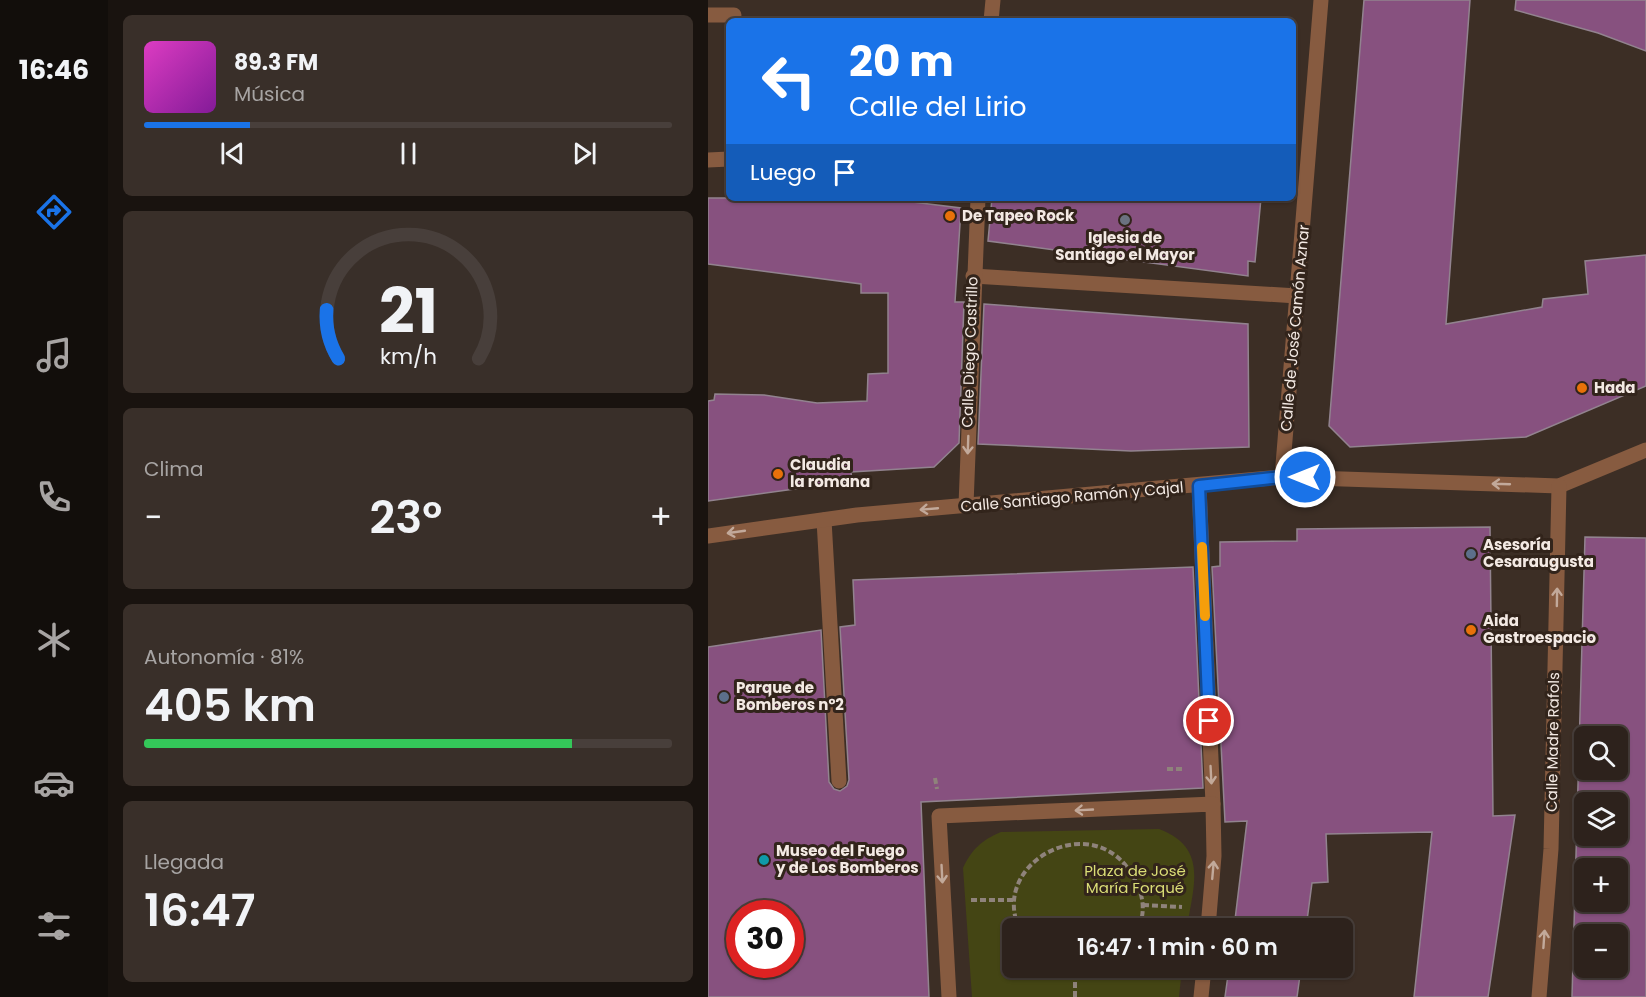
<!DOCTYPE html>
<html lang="es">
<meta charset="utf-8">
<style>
:root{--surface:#2d221c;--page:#392f29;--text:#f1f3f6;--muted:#a7a4a3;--line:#483f3b;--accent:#1a73e8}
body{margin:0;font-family:Poppins,sans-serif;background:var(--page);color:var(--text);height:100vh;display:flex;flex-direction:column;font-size:22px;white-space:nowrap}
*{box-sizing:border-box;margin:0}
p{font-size:20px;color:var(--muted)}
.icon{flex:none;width:33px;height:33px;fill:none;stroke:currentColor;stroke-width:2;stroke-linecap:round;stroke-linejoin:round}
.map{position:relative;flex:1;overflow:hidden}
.drawer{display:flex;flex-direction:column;gap:15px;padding:15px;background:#19130f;width:600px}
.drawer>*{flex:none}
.banner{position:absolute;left:18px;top:18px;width:570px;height:183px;border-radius:9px;box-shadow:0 2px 4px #0004,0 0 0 2px var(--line);background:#1a73e8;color:#fff;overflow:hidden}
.tools{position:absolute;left:866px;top:726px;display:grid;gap:12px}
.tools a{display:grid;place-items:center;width:54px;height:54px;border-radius:9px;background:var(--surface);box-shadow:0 2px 4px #0004,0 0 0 2px var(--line);font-size:30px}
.speed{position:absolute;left:18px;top:900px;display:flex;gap:12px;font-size:30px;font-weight:700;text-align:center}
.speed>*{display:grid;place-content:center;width:78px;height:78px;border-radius:50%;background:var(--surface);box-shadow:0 2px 4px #0004,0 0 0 2px var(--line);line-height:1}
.speed .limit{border:9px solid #d22;background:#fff;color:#111}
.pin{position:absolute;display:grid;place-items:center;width:51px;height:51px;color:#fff;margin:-26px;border:3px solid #fff;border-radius:50%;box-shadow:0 2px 6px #0007}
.me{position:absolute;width:66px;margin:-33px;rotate:270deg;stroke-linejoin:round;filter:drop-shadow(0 0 4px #0008)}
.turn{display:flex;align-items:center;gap:21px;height:126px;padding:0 24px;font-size:27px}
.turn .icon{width:78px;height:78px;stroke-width:2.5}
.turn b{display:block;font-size:42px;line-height:51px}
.then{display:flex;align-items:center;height:57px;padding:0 24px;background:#0003;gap:12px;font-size:22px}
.big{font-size:45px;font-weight:600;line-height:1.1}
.drawer .widget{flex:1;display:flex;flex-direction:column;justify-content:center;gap:9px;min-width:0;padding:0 21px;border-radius:9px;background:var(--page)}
.drawer .dial{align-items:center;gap:0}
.dial svg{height:156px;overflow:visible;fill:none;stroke:var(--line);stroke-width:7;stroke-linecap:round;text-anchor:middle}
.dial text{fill:var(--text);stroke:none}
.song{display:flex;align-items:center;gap:18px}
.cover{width:72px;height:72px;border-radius:9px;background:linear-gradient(135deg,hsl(310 70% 55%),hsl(290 70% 35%))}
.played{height:6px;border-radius:3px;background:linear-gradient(90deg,var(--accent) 20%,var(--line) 20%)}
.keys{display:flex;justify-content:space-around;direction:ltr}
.heat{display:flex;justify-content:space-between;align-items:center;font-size:33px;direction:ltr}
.charge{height:9px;border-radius:4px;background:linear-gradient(90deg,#34c759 81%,var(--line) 0)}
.trip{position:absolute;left:294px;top:918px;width:351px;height:60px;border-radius:9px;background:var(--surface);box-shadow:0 2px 4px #0004,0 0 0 2px var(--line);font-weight:600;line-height:60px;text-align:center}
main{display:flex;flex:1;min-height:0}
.dock{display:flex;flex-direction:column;width:108px;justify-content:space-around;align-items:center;background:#120e0b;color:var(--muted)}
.dock .icon{width:42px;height:42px}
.dock .active{color:var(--accent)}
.dock b{font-size:27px;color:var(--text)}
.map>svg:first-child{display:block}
.green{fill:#444514}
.building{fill:#87517f;stroke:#92838f;stroke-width:1.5;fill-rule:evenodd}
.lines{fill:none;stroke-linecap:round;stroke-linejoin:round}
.path{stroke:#8f837b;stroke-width:4;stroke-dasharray:6 3;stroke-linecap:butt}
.minor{stroke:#875b40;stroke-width:15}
.oneway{stroke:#c2a99a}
.route-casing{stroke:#114b97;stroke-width:15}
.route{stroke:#1a73e8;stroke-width:10}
.slow{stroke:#f59e0b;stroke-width:10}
.food-dot{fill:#e8710a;stroke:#32241b;stroke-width:2}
.worship-dot{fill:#6b7280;stroke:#32241b;stroke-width:2}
.service-dot{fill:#5c6f8a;stroke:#32241b;stroke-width:2}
.culture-dot{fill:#0f9aa8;stroke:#32241b;stroke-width:2}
.labels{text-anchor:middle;stroke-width:6;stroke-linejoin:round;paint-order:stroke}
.poi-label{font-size:15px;font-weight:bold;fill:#f3e9e3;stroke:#32241b;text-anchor:start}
.street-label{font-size:15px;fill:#f3e9e3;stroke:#32241b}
.park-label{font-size:15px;fill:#dadd76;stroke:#32241b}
</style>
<main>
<nav class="dock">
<b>16:46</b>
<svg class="icon active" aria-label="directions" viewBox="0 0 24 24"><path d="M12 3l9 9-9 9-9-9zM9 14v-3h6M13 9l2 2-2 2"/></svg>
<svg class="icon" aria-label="music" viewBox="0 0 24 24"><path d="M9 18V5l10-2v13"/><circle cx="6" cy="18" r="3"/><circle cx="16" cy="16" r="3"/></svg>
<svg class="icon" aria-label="phone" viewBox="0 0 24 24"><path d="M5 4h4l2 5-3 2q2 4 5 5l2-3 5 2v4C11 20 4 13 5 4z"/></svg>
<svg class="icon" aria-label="climate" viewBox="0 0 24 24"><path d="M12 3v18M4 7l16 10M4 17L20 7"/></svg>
<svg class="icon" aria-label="car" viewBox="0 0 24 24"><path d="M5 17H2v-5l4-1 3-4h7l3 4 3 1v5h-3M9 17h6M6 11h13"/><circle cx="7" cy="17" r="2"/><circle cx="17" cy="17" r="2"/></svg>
<svg class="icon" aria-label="filters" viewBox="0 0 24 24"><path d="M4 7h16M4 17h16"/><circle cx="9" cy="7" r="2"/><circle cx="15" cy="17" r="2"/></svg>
</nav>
<section class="drawer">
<div class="widget">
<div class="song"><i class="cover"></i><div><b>89.3 FM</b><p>Música</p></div></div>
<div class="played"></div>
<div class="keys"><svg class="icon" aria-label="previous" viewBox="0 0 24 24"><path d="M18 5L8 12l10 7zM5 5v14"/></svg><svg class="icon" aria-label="pause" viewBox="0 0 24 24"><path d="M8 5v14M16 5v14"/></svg><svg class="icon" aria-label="next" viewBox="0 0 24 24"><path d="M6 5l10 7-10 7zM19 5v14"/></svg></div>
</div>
<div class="widget dial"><svg viewBox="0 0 100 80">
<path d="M14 69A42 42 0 1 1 86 69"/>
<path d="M14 69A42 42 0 0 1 8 44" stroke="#1a73e8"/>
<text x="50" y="56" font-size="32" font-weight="700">21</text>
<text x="50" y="72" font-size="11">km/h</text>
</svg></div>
<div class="widget"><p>Clima</p>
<div class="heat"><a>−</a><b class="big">23°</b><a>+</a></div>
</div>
<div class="widget"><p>Autonomía · 81%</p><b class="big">405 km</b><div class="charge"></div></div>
<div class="widget"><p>Llegada</p><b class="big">16:47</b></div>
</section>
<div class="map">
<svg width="938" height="997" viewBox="0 0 938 997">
<rect width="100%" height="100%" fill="#3c2e25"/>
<path class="green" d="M 451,829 C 501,848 485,886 479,928 L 304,928 L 304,968 L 474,968 L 471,997 L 264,997 L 255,868 C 264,849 274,840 293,832 Z"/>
<g class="building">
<path d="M 656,0 L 762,0 L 738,324 L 834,307 L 835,299 L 880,294 L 877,261 L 938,255 L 938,386 L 818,437 L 642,447 L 621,426 Z"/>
<path d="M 808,0 L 938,0 L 938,51 L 890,33 L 807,10 Z"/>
<path d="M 0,198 L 172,198 L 253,208 L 247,302 L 256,302 L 251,443 L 226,467 L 143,472 L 144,481 L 0,501 L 0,401 L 6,400 L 7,394 L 56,395 L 109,403 L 159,401 L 160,374 L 180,373 L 180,293 L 153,293 L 153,284 L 0,264 Z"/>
<path d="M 284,198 L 553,198 L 547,262 L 540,261 L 540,276 L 280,241 Z"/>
<path d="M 276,304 L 540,324 L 541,447 L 423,451 L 270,444 Z"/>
<path d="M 782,527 L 785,816 L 807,815 L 780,997 L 706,997 L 724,832 L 618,834 L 620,882 L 604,883 L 598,928 L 526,928 L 539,821 L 517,822 L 504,567 L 512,566 L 512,542 L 589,541 L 589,529 Z"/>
<path d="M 877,537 L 938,538 L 938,997 L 864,997 ZM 876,736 L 909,736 L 909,770 L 876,770 ZM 876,802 L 909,802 L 909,836 L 876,836 ZM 876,868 L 909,868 L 909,902 L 876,902 ZM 876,934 L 909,934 L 909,968 L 876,968 Z"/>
<path d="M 485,567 L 495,788 L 213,802 L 221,997 L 0,997 L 0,647 L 113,630 L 121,782 L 126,789 L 132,791 L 139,786 L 141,780 L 132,627 L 147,625 L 145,580 ZM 32,914 L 82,914 L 82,964 L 32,964 Z"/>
<path d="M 521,968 L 593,968 L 589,997 L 517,997 Z"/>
</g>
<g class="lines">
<g class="path">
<path d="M 459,769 L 476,769"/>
<path d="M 227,778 L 229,789"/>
<path d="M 263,900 L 308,900"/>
<path d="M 435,905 L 474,907"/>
<path d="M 311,928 C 281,860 390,805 427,880 C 436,897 437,911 431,928"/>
<path d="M 353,968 L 367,971 L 393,968"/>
<path d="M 367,997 L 367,971"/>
</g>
<g class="minor">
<path d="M 0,15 L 26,15"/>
<path d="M 283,21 L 285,0"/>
<path d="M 0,160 L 21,159"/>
<path d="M 265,276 L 589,296"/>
<path d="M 574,477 L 613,0"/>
<path d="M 491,486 L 505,804"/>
<path d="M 258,505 L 270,198"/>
<path d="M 116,520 L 131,781"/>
<path d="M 0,536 L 149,515 L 574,477 L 851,486 L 938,450"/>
<path d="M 241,997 L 231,816 L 505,804 L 506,856 L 500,928"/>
<path d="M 493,997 L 496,968"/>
<path d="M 831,997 L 843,849 L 851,486"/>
</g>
</g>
<defs><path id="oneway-shaft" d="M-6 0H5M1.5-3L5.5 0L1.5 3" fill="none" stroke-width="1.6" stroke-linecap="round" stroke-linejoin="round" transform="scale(1.5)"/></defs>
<g class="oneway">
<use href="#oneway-shaft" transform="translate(260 445) rotate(92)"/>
<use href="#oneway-shaft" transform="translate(793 484) rotate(-178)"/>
<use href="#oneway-shaft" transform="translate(221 509) rotate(175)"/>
<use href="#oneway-shaft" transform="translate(28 532) rotate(172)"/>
<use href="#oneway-shaft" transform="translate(849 597) rotate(-89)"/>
<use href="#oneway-shaft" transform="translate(503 775) rotate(87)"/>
<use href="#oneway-shaft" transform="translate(376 810) rotate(177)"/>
<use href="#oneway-shaft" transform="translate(505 870) rotate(-85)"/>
<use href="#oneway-shaft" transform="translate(234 874) rotate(87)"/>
<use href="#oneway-shaft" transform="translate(836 939) rotate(-86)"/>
</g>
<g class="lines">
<g class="route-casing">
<path id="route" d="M 501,721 L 491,486 L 574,477 L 597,477"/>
</g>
<use href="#route" class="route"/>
<path class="slow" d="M 494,547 L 497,616"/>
</g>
<g class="food-dot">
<circle cx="242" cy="216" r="6"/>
<circle cx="874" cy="388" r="6"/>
<circle cx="70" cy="474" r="6"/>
<circle cx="763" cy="630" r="6"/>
</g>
<circle class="worship-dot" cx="417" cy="220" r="6"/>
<g class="service-dot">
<circle cx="763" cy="554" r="6"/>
<circle cx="16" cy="697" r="6"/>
</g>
<circle class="culture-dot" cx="56" cy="860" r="6"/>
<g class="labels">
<g class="poi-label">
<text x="254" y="221">De Tapeo Rock</text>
<text x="417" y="243" text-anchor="middle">Iglesia de<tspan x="417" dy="17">Santiago el Mayor</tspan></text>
<text x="886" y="393">Hada</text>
<text x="82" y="470">Claudia<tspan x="82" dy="17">la romana</tspan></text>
<text x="775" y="550">Asesoría<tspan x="775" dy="17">Cesaraugusta</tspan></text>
<text x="775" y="626">Aida<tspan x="775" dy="17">Gastroespacio</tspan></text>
<text x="28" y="693">Parque de<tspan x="28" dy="17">Bomberos n°2</tspan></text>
<text x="68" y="856">Museo del Fuego<tspan x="68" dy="17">y de Los Bomberos</tspan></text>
</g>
<g class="street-label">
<text transform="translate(587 328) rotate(-85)" y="5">Calle de José Camón Aznar</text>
<text transform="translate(262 352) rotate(-88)" y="5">Calle Diego Castrillo</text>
<text transform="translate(364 497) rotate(-5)" y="5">Calle Santiago Ramón y Cajal</text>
<text transform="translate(845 742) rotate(-89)" y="5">Calle Madre Rafols</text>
</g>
<g class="park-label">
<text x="427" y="876">Plaza de José<tspan x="427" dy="17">María Forqué</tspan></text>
</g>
</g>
</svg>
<div class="tools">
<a><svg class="icon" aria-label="search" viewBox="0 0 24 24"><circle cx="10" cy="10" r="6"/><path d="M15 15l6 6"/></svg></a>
<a><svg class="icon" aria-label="layers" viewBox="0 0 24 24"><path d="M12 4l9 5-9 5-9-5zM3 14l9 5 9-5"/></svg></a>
<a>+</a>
<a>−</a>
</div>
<div class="speed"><div class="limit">30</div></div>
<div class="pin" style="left:501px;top:721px;background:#d93025"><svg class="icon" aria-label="arrive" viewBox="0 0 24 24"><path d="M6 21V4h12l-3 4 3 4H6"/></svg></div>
<svg class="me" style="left:597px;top:477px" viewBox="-20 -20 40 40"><circle r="17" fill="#1a73e8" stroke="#fff" stroke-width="3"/><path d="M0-11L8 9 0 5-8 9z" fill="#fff"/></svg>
<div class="trip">16:47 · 1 min · 60 m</div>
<div class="banner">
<div class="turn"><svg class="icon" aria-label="left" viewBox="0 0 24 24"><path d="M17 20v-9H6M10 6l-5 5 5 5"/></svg><div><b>20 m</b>Calle del Lirio</div></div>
<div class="then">Luego<svg class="icon" aria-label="arrive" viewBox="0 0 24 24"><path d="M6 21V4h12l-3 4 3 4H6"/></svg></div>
</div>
</div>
</main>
